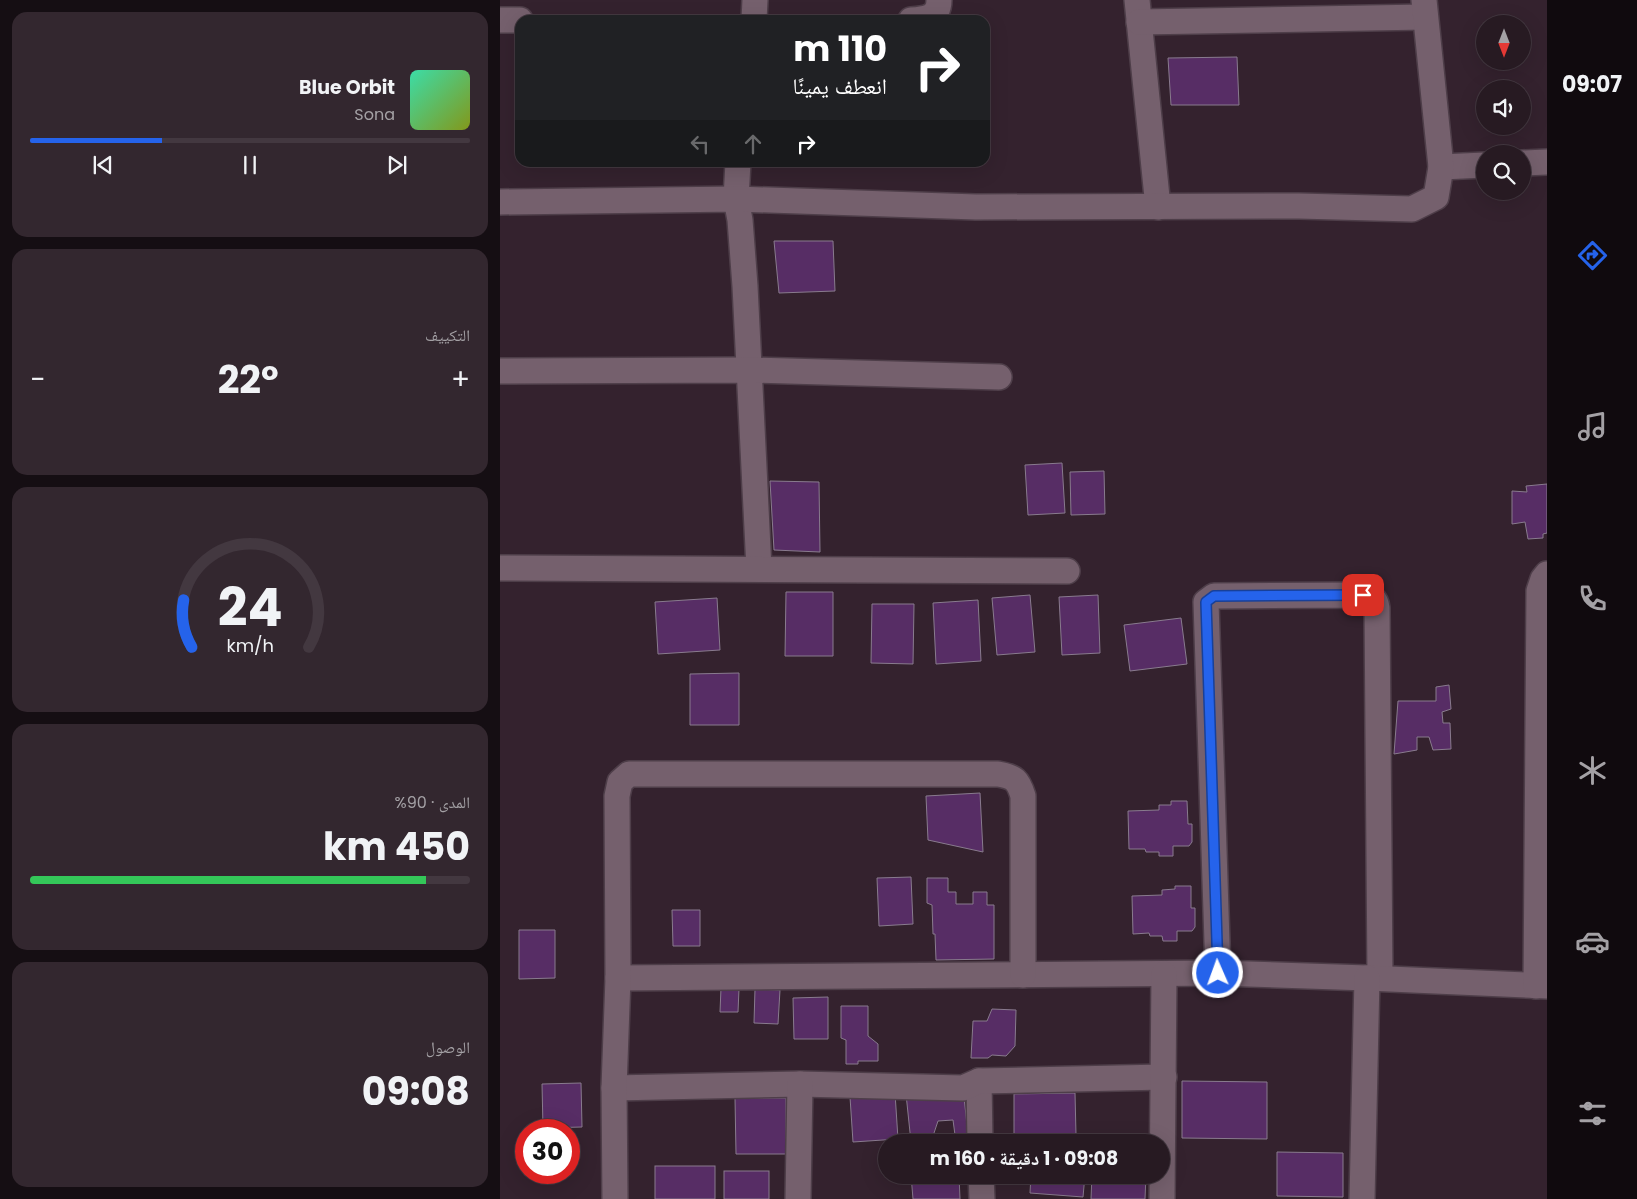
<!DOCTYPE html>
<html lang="ar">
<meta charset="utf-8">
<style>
:root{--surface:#271a22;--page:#33272f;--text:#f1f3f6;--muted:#a4a1a5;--line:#433840;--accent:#2563eb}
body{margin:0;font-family:Poppins,"Noto Naskh Arabic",sans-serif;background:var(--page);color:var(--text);direction:rtl;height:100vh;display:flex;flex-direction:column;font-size:19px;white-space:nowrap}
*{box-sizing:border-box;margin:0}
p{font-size:16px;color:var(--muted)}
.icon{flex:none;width:28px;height:28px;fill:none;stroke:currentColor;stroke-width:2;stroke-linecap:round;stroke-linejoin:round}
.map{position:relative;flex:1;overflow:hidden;direction:ltr}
.panel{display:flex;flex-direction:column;gap:12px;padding:12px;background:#150e13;width:500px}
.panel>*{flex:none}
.banner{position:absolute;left:15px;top:15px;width:475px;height:152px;border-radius:15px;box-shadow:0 5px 20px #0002,0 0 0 1px var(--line);direction:rtl;background:#202124;color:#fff;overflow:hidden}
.needle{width:32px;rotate:180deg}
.buttons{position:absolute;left:976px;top:15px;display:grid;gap:10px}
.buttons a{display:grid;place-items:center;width:55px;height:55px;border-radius:50%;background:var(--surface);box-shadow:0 5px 20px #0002,0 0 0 1px var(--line);font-size:25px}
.speed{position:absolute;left:15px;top:1119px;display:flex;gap:10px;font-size:25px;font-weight:700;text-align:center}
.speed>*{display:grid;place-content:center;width:65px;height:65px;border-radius:50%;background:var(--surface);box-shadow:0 5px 20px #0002,0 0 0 1px var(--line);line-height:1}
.speed .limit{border:8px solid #d22;background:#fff;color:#111}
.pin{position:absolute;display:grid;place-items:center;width:42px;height:42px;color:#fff;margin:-21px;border-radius:10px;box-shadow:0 2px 8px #0006}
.me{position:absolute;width:55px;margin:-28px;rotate:358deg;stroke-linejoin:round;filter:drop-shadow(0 0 4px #0008)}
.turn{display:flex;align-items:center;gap:18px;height:105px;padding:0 20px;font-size:22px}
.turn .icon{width:65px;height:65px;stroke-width:2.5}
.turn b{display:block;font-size:35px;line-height:42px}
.lanes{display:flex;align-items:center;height:48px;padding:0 20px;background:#0003;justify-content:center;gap:25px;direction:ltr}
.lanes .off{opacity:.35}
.big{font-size:38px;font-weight:700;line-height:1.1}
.panel .tile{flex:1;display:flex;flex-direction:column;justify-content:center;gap:8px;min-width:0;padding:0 18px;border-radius:15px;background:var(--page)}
.panel .dial{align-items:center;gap:0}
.dial svg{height:130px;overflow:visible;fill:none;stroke:var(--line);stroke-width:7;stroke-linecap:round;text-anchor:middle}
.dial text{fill:var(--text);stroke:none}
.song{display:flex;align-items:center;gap:15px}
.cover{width:60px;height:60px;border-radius:8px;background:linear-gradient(135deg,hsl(160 70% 55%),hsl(70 70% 35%))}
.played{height:5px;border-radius:2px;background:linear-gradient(90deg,var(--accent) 30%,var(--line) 30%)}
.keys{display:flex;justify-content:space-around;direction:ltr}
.heat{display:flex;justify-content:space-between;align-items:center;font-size:28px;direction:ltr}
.charge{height:8px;border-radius:4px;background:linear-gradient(90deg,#34c759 90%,var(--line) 0)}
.trip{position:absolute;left:378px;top:1134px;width:292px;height:50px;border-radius:25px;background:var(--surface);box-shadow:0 5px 20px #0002,0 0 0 1px var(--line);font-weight:700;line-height:50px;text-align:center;direction:rtl}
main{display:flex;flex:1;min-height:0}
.tab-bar{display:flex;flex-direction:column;width:90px;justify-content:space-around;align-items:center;background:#100a0e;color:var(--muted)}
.tab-bar .icon{width:35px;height:35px}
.tab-bar .selected{color:var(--accent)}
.tab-bar b{font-size:22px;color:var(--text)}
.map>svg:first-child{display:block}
.building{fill:#572d65;stroke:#897b8e}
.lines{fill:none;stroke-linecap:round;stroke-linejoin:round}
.street-casing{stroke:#4e3e49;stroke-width:28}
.street{stroke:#75606d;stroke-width:25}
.route-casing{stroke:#184099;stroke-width:12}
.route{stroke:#2563eb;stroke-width:9}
</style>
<main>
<nav class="tab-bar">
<b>09:07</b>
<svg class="icon selected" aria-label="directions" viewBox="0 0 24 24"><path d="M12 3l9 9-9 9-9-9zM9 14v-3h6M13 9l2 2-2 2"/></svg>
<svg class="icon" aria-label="music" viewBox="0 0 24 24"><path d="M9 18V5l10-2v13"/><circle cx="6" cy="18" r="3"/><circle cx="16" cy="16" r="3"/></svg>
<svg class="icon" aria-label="phone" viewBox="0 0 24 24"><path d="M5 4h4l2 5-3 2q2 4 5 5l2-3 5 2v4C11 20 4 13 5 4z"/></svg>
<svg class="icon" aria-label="climate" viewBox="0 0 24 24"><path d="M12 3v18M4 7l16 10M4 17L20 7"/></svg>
<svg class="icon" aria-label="car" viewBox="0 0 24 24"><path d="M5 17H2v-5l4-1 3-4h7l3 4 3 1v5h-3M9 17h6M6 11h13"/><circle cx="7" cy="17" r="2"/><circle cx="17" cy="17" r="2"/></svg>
<svg class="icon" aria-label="filters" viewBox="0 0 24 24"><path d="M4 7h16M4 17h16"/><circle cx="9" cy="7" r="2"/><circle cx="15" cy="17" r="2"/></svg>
</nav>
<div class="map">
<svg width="1047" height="1199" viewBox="0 0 1047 1199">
<rect width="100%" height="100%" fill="#34222e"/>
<g class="building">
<path d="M 737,57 L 739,105 L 671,105 L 668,58 Z"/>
<path d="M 274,241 L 333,241 L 335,291 L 279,293 Z"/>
<path d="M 562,463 L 565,513 L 528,515 L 525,465 Z"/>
<path d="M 604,471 L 605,514 L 571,515 L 570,472 Z"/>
<path d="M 270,481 L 319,482 L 320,552 L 274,550 Z"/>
<path d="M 1047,484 L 1047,533 L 1043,534 L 1043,538 L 1028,539 L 1025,522 L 1012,524 L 1012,491 L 1027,492 L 1026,486 Z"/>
<path d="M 286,592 L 333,592 L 333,656 L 285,656 Z"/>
<path d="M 530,595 L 535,652 L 497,655 L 492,598 Z"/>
<path d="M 598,595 L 600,653 L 562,655 L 559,597 Z"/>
<path d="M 217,598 L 220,650 L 158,654 L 155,602 Z"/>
<path d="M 478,600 L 481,661 L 436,664 L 433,603 Z"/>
<path d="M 372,604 L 414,604 L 413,664 L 371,663 Z"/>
<path d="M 681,618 L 687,664 L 630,671 L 624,625 Z"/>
<path d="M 239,673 L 239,725 L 190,725 L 190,674 Z"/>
<path d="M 949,685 L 951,709 L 942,712 L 943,723 L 950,723 L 951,749 L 933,750 L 929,737 L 917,737 L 917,750 L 894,754 L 898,701 L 936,701 L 936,687 Z"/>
<path d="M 480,793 L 483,852 L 428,840 L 426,796 Z"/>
<path d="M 671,801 L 687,801 L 688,824 L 692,824 L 692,842 L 689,846 L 673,846 L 673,856 L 659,856 L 659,852 L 646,852 L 645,849 L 629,849 L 628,811 L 659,810 L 659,805 L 671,805 Z"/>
<path d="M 411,877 L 413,924 L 379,926 L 377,878 Z"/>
<path d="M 427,878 L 448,878 L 448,892 L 456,892 L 456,904 L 473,904 L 473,892 L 487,892 L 487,905 L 494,905 L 494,959 L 436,960 L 435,934 L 433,934 L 432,905 L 427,903 Z"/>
<path d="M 675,886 L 691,886 L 691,908 L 695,908 L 695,927 L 692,931 L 677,931 L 677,941 L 663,941 L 662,936 L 650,936 L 649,933 L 633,934 L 632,896 L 662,895 L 662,890 L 675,889 Z"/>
<path d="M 172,910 L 200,910 L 200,946 L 173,946 Z"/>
<path d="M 19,930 L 55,930 L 55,978 L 19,979 Z"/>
<path d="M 221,988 L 239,989 L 238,1012 L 220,1012 Z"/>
<path d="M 255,989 L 280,990 L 278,1024 L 254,1023 Z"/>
<path d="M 328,997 L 328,1039 L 294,1039 L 293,998 Z"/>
<path d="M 341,1006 L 368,1006 L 368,1036 L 378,1044 L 378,1061 L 358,1061 L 358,1064 L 346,1064 L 346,1040 L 341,1038 Z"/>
<path d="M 492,1009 L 516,1010 L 515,1046 L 506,1056 L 492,1055 L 488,1058 L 471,1058 L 473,1021 L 487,1021 Z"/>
<path d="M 682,1081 L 767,1082 L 767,1139 L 682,1138 Z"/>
<path d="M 81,1083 L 82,1127 L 43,1128 L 42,1084 Z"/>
<path d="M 463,1088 L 468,1134 L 455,1135 L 453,1120 L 438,1121 L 431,1142 L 411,1142 L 406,1094 Z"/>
<path d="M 395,1093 L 398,1139 L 353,1142 L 350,1097 Z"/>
<path d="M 575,1093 L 576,1135 L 514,1137 L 514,1094 Z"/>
<path d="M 235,1098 L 286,1098 L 286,1154 L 236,1154 Z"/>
<path d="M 777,1152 L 843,1153 L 843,1197 L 777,1196 Z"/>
<rect x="155" y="1166" width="60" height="33"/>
<rect x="224" y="1171" width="45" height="28"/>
<path d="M 411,1175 L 459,1175 L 460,1199 L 413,1199 Z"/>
<path d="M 531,1175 L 585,1175 L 583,1197 L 530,1193 Z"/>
<path d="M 592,1175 L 646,1175 L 645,1199 L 591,1199 Z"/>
</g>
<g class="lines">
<g class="street-casing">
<g id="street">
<path d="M 637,0 L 658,207"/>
<path d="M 0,20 L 20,20"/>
<path d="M 254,20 L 255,0"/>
<path d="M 411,20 C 425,19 439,18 439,0"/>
<path d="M 639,22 L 925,17"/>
<path d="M 238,162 L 236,199 L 240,220 L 245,286 L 259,569"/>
<path d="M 1022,163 L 1047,162"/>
<path d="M 941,167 L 985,165"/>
<path d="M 0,202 L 236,199 L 476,207 L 799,206 L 912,209 L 936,197 L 941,167 L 924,0"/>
<path d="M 0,371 L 249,370 L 499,377"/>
<path d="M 0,568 L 567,571"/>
<path d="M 718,973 L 706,602 L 714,596 L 863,595 C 872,597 876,599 877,608 L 880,978"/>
<path d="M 118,978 L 718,973 L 867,978 L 1047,986"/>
<path d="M 1036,986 L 1039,591 L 1043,579 L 1047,574"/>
<path d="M 479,1081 L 480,1142"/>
<path d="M 114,1088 L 300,1084 L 463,1088 L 479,1081 L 664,1077"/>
<path d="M 481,1175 L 482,1199"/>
<path d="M 115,1199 L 114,1088 L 118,978 L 117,796 L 120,782 L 129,774 L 498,774 C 515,777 518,780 523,796 L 523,975"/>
<path d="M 298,1199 L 300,1084"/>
<path d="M 662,1199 L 664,974"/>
<path d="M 862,1199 L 867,978"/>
</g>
</g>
<use href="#street" class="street"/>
</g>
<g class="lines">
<g class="route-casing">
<path id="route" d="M 718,973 L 706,602 L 714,596 L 863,595"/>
</g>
<use href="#route" class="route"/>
</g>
</svg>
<div class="buttons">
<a><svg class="needle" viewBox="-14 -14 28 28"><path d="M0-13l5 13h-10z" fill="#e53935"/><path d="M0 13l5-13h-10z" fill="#a4a1a5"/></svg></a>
<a><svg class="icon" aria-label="sound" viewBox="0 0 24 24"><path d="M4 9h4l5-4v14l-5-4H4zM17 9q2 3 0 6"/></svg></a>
<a><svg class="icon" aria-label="search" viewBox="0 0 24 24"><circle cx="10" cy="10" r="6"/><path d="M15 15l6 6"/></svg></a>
</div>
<div class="speed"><div class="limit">30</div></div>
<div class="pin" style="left:863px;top:595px;background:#d93025"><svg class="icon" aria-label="arrive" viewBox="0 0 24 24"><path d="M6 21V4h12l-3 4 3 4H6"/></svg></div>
<svg class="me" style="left:718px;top:973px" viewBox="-20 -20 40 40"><circle r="17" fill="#2563eb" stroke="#fff" stroke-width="3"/><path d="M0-11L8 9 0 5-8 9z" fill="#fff"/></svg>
<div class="trip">09:08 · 1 دقيقة · 160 m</div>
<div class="banner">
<div class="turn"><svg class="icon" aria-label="right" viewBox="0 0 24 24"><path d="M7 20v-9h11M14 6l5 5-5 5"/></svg><div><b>110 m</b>انعطف يمينًا</div></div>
<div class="lanes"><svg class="icon off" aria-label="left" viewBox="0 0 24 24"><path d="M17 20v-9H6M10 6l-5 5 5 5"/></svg><svg class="icon off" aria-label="ahead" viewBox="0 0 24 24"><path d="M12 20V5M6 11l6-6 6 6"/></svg><svg class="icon" aria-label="right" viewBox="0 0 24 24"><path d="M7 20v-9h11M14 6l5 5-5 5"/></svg></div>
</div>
</div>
<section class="panel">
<div class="tile">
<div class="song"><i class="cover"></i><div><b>Blue Orbit</b><p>Sona</p></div></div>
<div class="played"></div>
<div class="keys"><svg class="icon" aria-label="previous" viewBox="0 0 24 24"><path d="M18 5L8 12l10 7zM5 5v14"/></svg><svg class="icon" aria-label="pause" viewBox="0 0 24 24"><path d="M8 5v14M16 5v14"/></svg><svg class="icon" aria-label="next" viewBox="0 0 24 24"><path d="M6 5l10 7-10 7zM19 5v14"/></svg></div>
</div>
<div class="tile"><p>التكييف</p>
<div class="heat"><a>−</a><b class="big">22°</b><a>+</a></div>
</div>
<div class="tile dial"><svg viewBox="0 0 100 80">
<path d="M14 69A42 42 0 1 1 86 69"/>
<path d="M14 69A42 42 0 0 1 9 40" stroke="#2563eb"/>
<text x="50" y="56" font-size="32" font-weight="700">24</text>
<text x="50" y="72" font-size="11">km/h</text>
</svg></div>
<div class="tile"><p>المدى · 90%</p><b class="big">450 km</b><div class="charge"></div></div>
<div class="tile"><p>الوصول</p><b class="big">09:08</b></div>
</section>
</main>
